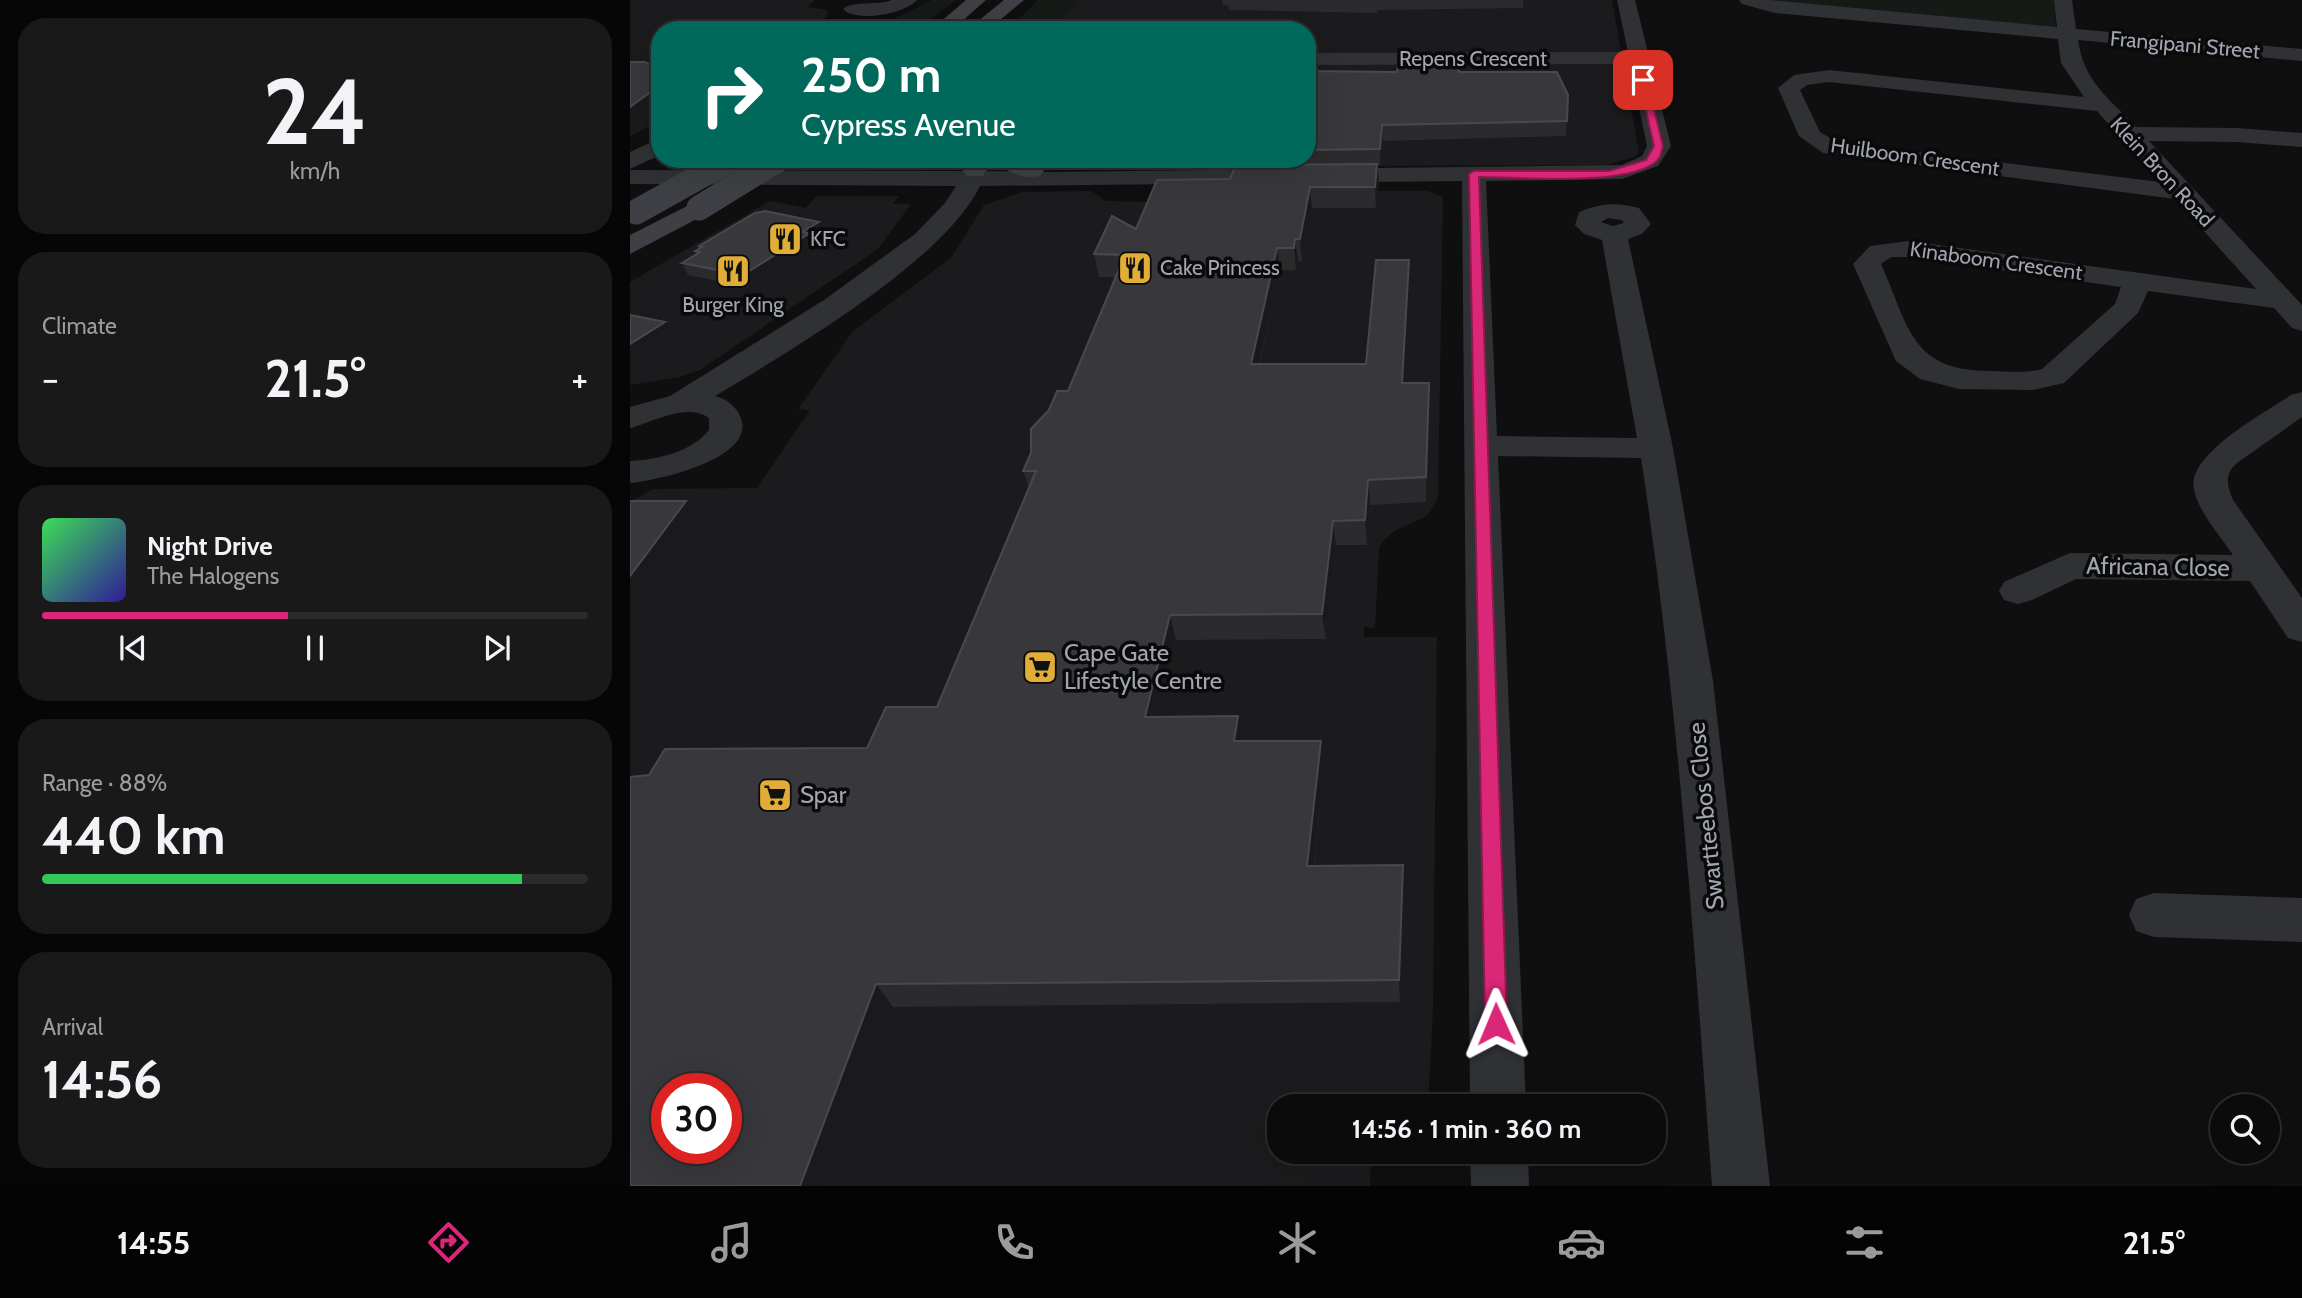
<!DOCTYPE html>
<meta charset="utf-8">
<style>
:root{--surface:#0b0b0c;--page:#19191a;--text:#f1f3f6;--muted:#9a9b9d;--line:#2b2b2d;--accent:#db2777}
body{margin:0;font-family:Cabin,sans-serif;background:var(--page);color:var(--text);height:100vh;display:flex;flex-direction:column;font-size:26px;white-space:nowrap}
*{box-sizing:border-box;margin:0}
p{font-size:23px;color:var(--muted)}
.icon{flex:none;width:38px;height:38px;fill:none;stroke:currentColor;stroke-width:2;stroke-linecap:round;stroke-linejoin:round}
.map{position:relative;flex:1;overflow:hidden}
.side{display:flex;flex-direction:column;gap:18px;padding:18px;background:#060607;width:630px}
.side>*{flex:none}
.top-card{position:absolute;left:21px;top:21px;width:665px;height:147px;border-radius:28px;box-shadow:0 7px 28px #0002,0 0 0 2px var(--line);background:#00695c;color:#fff;overflow:hidden}
.buttons{position:absolute;left:1580px;top:1094px;display:grid;gap:14px}
.buttons a{display:grid;place-items:center;width:70px;height:70px;border-radius:50%;background:var(--surface);box-shadow:0 7px 28px #0002,0 0 0 2px var(--line);font-size:35px}
.speed{position:absolute;left:21px;top:1073px;display:flex;gap:14px;font-size:35px;font-weight:700;text-align:center}
.speed>*{display:grid;place-content:center;width:91px;height:91px;border-radius:50%;background:var(--surface);box-shadow:0 7px 28px #0002,0 0 0 2px var(--line);line-height:1}
.speed .limit{border:10px solid #d22;background:#fff;color:#111}
.pin{position:absolute;display:grid;place-items:center;width:60px;height:60px;color:#fff;margin:-30px;border-radius:14px;box-shadow:0 4px 10px #0006}
.me{position:absolute;width:77px;margin:-38px;rotate:359deg;stroke-linejoin:round;filter:drop-shadow(0 0 5px #0008)}
.turn{display:flex;align-items:center;gap:24px;height:147px;padding:0 35px;font-size:32px}
.turn .icon{width:91px;height:91px;stroke-width:2.5}
.turn b{display:block;font-size:49px;line-height:60px}
.big{font-size:52px;font-weight:800;line-height:1.1}
.side .card{flex:1;display:flex;flex-direction:column;justify-content:center;gap:10px;min-width:0;padding:0 24px;border-radius:28px;background:var(--page)}
.side .dial{align-items:center;gap:0}
.dial b{font-size:91px;line-height:1}
.song{display:flex;align-items:center;gap:21px}
.cover{width:84px;height:84px;border-radius:10px;background:linear-gradient(135deg,hsl(130 70% 55%),hsl(250 70% 35%))}
.played{height:7px;border-radius:4px;background:linear-gradient(90deg,var(--accent) 45%,var(--line) 45%)}
.keys{display:flex;justify-content:space-around;direction:ltr}
.heat{display:flex;justify-content:space-between;align-items:center;font-size:38px;direction:ltr}
.charge{height:10px;border-radius:5px;background:linear-gradient(90deg,#34c759 88%,var(--line) 0)}
.trip{position:absolute;left:637px;top:1094px;width:399px;height:70px;border-radius:28px;background:var(--surface);box-shadow:0 7px 28px #0002,0 0 0 2px var(--line);font-weight:800;line-height:70px;text-align:center}
.dock{display:flex;height:112px;justify-content:space-around;align-items:center;background:#040405;color:var(--muted)}
.dock .icon{width:49px;height:49px}
.dock .on{color:var(--accent)}
.dock b{font-size:32px;color:var(--text)}
main{display:flex;flex:1;min-height:0}
.map>svg:first-child{display:block}
.built{fill:#1b1b1d;fill-rule:evenodd}
.green{fill:#161a17}
.lines{fill:none;stroke-linecap:round;stroke-linejoin:round}
.minor{fill:#303135;fill-rule:evenodd}
.secondary{fill:#3f4045;fill-rule:evenodd}
.secondary-bridge{stroke:#3f4045;stroke-width:25}
.wall{fill:#2b2b2e}
.shaded-wall{fill:#1a1a1c}
.building{fill:#38383c;stroke:#48494e;stroke-width:2;fill-rule:evenodd}
.route{fill:#db2777;stroke:#8e194d;stroke-width:2}
.labels{text-anchor:middle;stroke-width:7;stroke-linejoin:round;paint-order:stroke}
.far-street-label{font-size:21px;fill:#a1a5b0;stroke:#0a0a0b}
.far-poi-label{font-size:21px;fill:#a1a5b0;stroke:#0a0a0b;text-anchor:start}
.street-label{font-size:24px;fill:#a1a5b0;stroke:#0a0a0b}
.poi-label{font-size:24px;fill:#a1a5b0;stroke:#0a0a0b;text-anchor:start}
</style>
<main>
<section class="side">
<div class="card dial"><b>24</b><p>km/h</p></div>
<div class="card"><p>Climate</p>
<div class="heat"><a>−</a><b class="big">21.5°</b><a>+</a></div>
</div>
<div class="card">
<div class="song"><i class="cover"></i><div><b>Night Drive</b><p>The Halogens</p></div></div>
<div class="played"></div>
<div class="keys"><svg class="icon" aria-label="previous" viewBox="0 0 24 24"><path d="M18 5L8 12l10 7zM5 5v14"/></svg><svg class="icon" aria-label="pause" viewBox="0 0 24 24"><path d="M8 5v14M16 5v14"/></svg><svg class="icon" aria-label="next" viewBox="0 0 24 24"><path d="M6 5l10 7-10 7zM19 5v14"/></svg></div>
</div>
<div class="card"><p>Range · 88%</p><b class="big">440 km</b><div class="charge"></div></div>
<div class="card"><p>Arrival</p><b class="big">14:56</b></div>
</section>
<div class="map">
<svg width="1672" height="1186" viewBox="0 0 1672 1186">
<rect width="100%" height="100%" fill="#0f0f10"/>
<g class="built">
<path d="M 0,0 L 185,0 L 178,7 L 197,10 L 197,16 L 181,30 L 30,30 L 30,121 L 0,136 Z"/>
<path d="M 449,0 L 982,0 L 1009,153 L 1002,158 L 975,165 L 550,167 L 541,159 L 677,159 L 677,30 L 440,30 L 420,26 Z"/>
<path d="M 462,191 L 476,201 L 519,202 L 666,191 L 798,191 L 813,197 L 808,498 L 797,516 L 766,530 L 752,542 L 749,549 L 745,628 L 734,627 L 734,637 L 807,637 L 803,1011 L 798,1106 L 649,1106 L 649,1152 L 741,1152 L 740,1186 L 0,1186 L 0,502 L 23,489 L 127,488 L 180,410 L 168,409 L 223,331 L 321,258 L 354,205 L 392,192 ZM 37,1088 L 96,1088 L 96,1148 L 37,1148 Z"/>
<path d="M 186,196 L 269,196 L 263,204 L 281,204 L 248,249 L 70,370 L 50,377 L 0,385 L 0,282 L 140,201 L 176,208 Z"/>
</g>
<g class="green">
<path d="M 302,0 L 326,0 L 285,30 L 241,30 Z"/>
<path d="M 408,0 L 449,0 L 420,26 L 440,30 L 377,30 Z"/>
<path d="M 1126,0 L 1424,0 L 1426,26 L 1424,27 Z"/>
<path d="M 185,159 L 330,159 L 194,163 Z"/>
</g>
<g class="lines">
<g class="minor">
<path d="M 262,0 L 287,0 C 275,14 226,23 213,9 C 223,0 248,6 262,0 Z"/>
<path d="M 987,0 L 1005,0 L 1041,146 L 1028,166 L 992,179 L 856,181 L 867,436 L 1007,438 L 972,240 L 954,234 L 945,225 L 949,212 C 971,203 986,202 1009,208 L 1021,224 L 1012,234 L 998,239 L 1043,448 L 1083,681 L 1140,1186 L 1082,1186 C 1064,943 1048,699 1011,458 L 868,456 L 896,1106 L 840,1106 L 832,181 L 350,186 C 314,261 158,352 85,396 C 96,399 105,405 110,416 C 130,458 26,481 0,483 L 0,461 C 26,460 62,452 79,430 L 79,418 C 57,402 23,422 0,428 L 0,407 L 40,396 L 194,300 L 285,234 L 315,203 L 326,186 L 0,184 L 0,170 L 333,171 L 337,166 L 353,166 L 357,171 L 421,172 L 992,165 L 1012,156 L 1017,146 L 1000,64 L 677,65 L 677,53 L 998,52 ZM 978,218 L 992,220 L 994,223 L 983,226 L 971,222 Z"/>
<path d="M 1109,0 L 1139,0 L 1427,27 L 1424,0 L 1442,0 L 1446,29 L 1672,49 L 1672,61 L 1448,40 C 1454,82 1479,98 1506,127 L 1606,128 L 1672,133 L 1672,147 L 1606,142 L 1519,141 L 1672,305 L 1672,331 L 1662,328 L 1644,308 L 1518,291 L 1508,313 L 1434,383 L 1403,390 L 1329,389 L 1290,379 L 1266,361 L 1223,264 L 1240,246 L 1279,241 L 1626,289 L 1545,199 L 1193,153 L 1169,136 L 1148,88 L 1164,75 L 1199,70 L 1454,97 L 1431,63 L 1428,39 L 1145,13 L 1112,4 ZM 1199,82 L 1467,111 L 1530,182 L 1207,142 L 1190,132 L 1170,90 L 1177,85 ZM 1261,257 L 1279,257 L 1491,287 L 1485,304 L 1412,369 C 1395,374 1376,371 1358,371 C 1280,370 1279,326 1251,264 Z"/>
<path d="M 30,138 L 30,155 L 0,169 L 0,152 Z"/>
<path d="M 1672,392 L 1672,417 L 1607,463 C 1594,474 1597,486 1603,500 L 1672,598 L 1672,642 L 1658,638 L 1620,581 L 1446,579 L 1402,600 L 1388,604 L 1374,600 L 1369,591 L 1374,582 L 1440,553 L 1603,555 C 1590,535 1569,513 1564,490 C 1556,454 1635,413 1661,395 Z"/>
<path d="M 1524,893 L 1672,898 L 1672,942 L 1524,937 L 1506,931 L 1499,915 L 1506,899 Z"/>
<path d="M 840,1152 L 898,1152 L 899,1186 L 841,1186 Z"/>
</g>
<g class="secondary">
<path d="M 336,0 L 356,0 L 322,30 L 301,30 Z"/>
<path d="M 374,0 L 394,0 L 358,30 L 337,30 Z"/>
<path d="M 338,159 L 362,159 L 353,176 L 337,176 L 333,171 Z"/>
<path d="M 365,159 C 381,159 404,157 414,171 L 410,176 C 394,180 375,173 365,159 Z"/>
<path d="M 69,200 L 78,203 L 82,208 L 78,213 L 0,254 L 0,235 Z"/>
</g>
<g class="secondary-bridge">
<path d="M 69,208 L 149,159"/>
<path d="M 6,212 L 101,159"/>
</g>
</g>
<g class="wall">
<path d="M 592,0 L 893,0 L 893,8 L 748,10 L 747,13 L 599,10 L 598,5 L 593,5 Z"/>
<path d="M 677,71 L 829,72 L 938,95 L 936,136 L 753,141 L 750,165 L 747,165 L 749,184 L 746,208 L 682,208 L 672,261 L 668,261 L 666,270 L 650,270 L 630,364 L 736,364 L 780,283 L 774,383 L 800,407 L 796,502 L 740,505 L 737,545 L 706,545 L 696,639 L 546,640 L 528,717 L 613,741 L 691,741 L 694,766 L 684,866 L 774,889 L 770,1002 L 263,1007 L 197,1186 L 237,748 L 307,707 L 399,487 L 393,471 L 438,391 L 485,277 L 469,277 L 464,254 L 506,229 L 600,179 L 617,165 L 616,159 L 677,159 Z"/>
<path d="M 193,233 L 183,240 L 185,245 L 119,287 L 58,275 L 52,263 L 66,254 L 65,251 L 70,248 L 69,246 Z"/>
</g>
<g class="shaded-wall">
<path d="M 30,85 L 30,106 L 0,129 L 0,107 Z"/>
<path d="M 752,125 L 753,141 L 750,165 L 750,149 Z"/>
<path d="M 747,164 L 749,184 L 746,208 L 745,187 Z"/>
<path d="M 680,187 L 682,208 L 672,261 L 670,239 Z"/>
<path d="M 189,222 L 193,233 L 183,240 L 185,245 L 119,287 L 113,275 Z"/>
<path d="M 665,239 L 668,261 L 666,270 L 664,248 Z"/>
<path d="M 647,248 L 650,270 L 624,388 L 621,364 Z"/>
<path d="M 779,260 L 780,283 L 773,407 L 772,383 Z"/>
<path d="M 35,322 L 41,335 L 4,358 L 0,359 L 0,344 Z"/>
<path d="M 799,383 L 800,407 L 796,502 L 796,477 Z"/>
<path d="M 738,480 L 740,505 L 737,545 L 735,520 Z"/>
<path d="M 56,501 L 67,520 L 0,614 L 0,576 Z"/>
<path d="M 703,521 L 706,545 L 696,639 L 692,614 Z"/>
<path d="M 540,615 L 546,640 L 522,741 L 515,717 Z"/>
<path d="M 608,716 L 614,741 L 609,766 L 604,741 Z"/>
<path d="M 691,741 L 694,766 L 681,889 L 677,866 Z"/>
<path d="M 773,865 L 774,889 L 770,1002 L 769,980 Z"/>
<path d="M 246,984 L 263,1007 L 197,1186 L 170,1186 Z"/>
</g>
<g class="building">
<path d="M 435,22 L 467,22 L 464,27 L 498,30 L 406,30 L 417,25 Z"/>
<path d="M 0,62 L 15,62 L 30,71 L 30,85 L 0,107 Z"/>
<path d="M 768,66 L 829,66 L 829,72 L 927,72 L 938,95 L 937,121 L 752,125 L 750,149 L 677,150 L 677,71 L 767,72 Z"/>
<path d="M 747,164 L 745,187 L 680,187 L 670,239 L 665,239 L 664,248 L 647,248 L 621,364 L 736,364 L 746,260 L 779,260 L 772,383 L 799,383 L 796,477 L 738,480 L 735,520 L 703,521 L 692,614 L 540,615 L 515,717 L 608,716 L 604,741 L 691,741 L 677,866 L 773,865 L 769,980 L 246,984 L 170,1186 L 0,1186 L 0,777 L 19,775 L 35,749 L 237,748 L 256,707 L 307,707 L 406,471 L 393,471 L 401,453 L 401,429 L 419,410 L 427,391 L 438,391 L 495,255 L 464,254 L 482,216 L 506,229 L 527,180 L 600,179 L 606,165 ZM 37,1088 L 96,1088 L 96,1148 L 37,1148 Z"/>
<path d="M 135,211 L 189,222 L 172,232 L 180,233 L 113,275 L 52,263 L 70,252 L 65,251 L 72,247 L 69,246 L 125,213 Z"/>
<path d="M 0,315 L 35,322 L 0,344 Z"/>
<path d="M 0,501 L 56,501 L 0,576 Z"/>
</g>
<path class="route" d="M 1013,78 L 1017,80 L 1033,146 C 1031,154 1030,160 1023,164 C 988,186 892,177 849,177 L 877,1024 L 874,1031 L 866,1035 L 858,1031 L 855,1024 L 839,174 L 844,171 L 979,171 L 1016,160 L 1024,146 L 1009,80 Z"/>
<defs>
<g id="restaurant-square" transform="scale(1.75)"><rect x="-9" y="-9" width="18" height="18" rx="4" fill="#e1ad36" stroke="#0a0a0b"/><path d="M-5-6h1v4h1v-4h1v4h1v-4h1v5L-1.5 .5V6h-2V.5L-5-1ZM5-6V6H3V1.5H1.5Q1.5-4 5-6Z" fill="#111"/></g>
<g id="supermarket-square" transform="scale(1.75)"><rect x="-9" y="-9" width="18" height="18" rx="4" fill="#e1ad36" stroke="#0a0a0b"/><path d="M-6-5.5h2.5l.6 2H6L4.5 2H-2.5L-4.4-4H-6ZM-1.5 3.2a1.3 1.3 0 1 0 .1 0ZM3 3.2a1.3 1.3 0 1 0 .1 0Z" fill="#111"/></g>
</defs>
<g fill-rule="evenodd">
<use href="#restaurant-square" x="155" y="239"/>
<use href="#restaurant-square" x="505" y="268"/>
<use href="#restaurant-square" x="103" y="271"/>
<use href="#supermarket-square" x="410" y="667"/>
<use href="#supermarket-square" x="145" y="795"/>
</g>
<g class="labels">
<g class="far-street-label">
<text transform="translate(1555 45) rotate(5)" y="7">Frangipani Street</text>
<text x="843" y="66">Repens Crescent</text>
<text transform="translate(1285 157) rotate(8)" y="7">Huilboom Crescent</text>
<text transform="translate(1532 172) rotate(47)" y="7">Klein Bron Road</text>
<text transform="translate(1366 261) rotate(8)" y="7">Kinaboom Crescent</text>
</g>
<g class="far-poi-label">
<text x="180" y="246">KFC</text>
<text x="530" y="275">Cake Princess</text>
<text x="103" y="312" text-anchor="middle">Burger King</text>
</g>
<g class="street-label">
<text transform="translate(1528 567) rotate(1)" y="8">Africana Close</text>
<text transform="translate(1076 816) rotate(-96)" y="8">Swartteebos Close</text>
</g>
<g class="poi-label">
<text x="434" y="661">Cape Gate<tspan x="434" dy="28">Lifestyle Centre</tspan></text>
<text x="170" y="803">Spar</text>
</g>
</g>
</svg>
<div class="buttons">
<a><svg class="icon" aria-label="search" viewBox="0 0 24 24"><circle cx="10" cy="10" r="6"/><path d="M15 15l6 6"/></svg></a>
</div>
<div class="speed"><div class="limit">30</div></div>
<div class="pin" style="left:1013px;top:80px;background:#d93025"><svg class="icon" aria-label="arrive" viewBox="0 0 24 24"><path d="M6 21V4h12l-3 4 3 4H6"/></svg></div>
<svg class="me" style="left:866px;top:1024px" viewBox="-20 -20 40 40"><path d="M0-17L14 15 0 8-14 15z" fill="#db2777" stroke="#fff" stroke-width="4"/></svg>
<div class="trip">14:56 · 1 min · 360 m</div>
<div class="top-card">
<div class="turn"><svg class="icon" aria-label="right" viewBox="0 0 24 24"><path d="M7 20v-9h11M14 6l5 5-5 5"/></svg><div><b>250 m</b>Cypress Avenue</div></div>
</div>
</div>
</main>
<nav class="dock">
<b>14:55</b>
<svg class="icon on" aria-label="directions" viewBox="0 0 24 24"><path d="M12 3l9 9-9 9-9-9zM9 14v-3h6M13 9l2 2-2 2"/></svg>
<svg class="icon" aria-label="music" viewBox="0 0 24 24"><path d="M9 18V5l10-2v13"/><circle cx="6" cy="18" r="3"/><circle cx="16" cy="16" r="3"/></svg>
<svg class="icon" aria-label="phone" viewBox="0 0 24 24"><path d="M5 4h4l2 5-3 2q2 4 5 5l2-3 5 2v4C11 20 4 13 5 4z"/></svg>
<svg class="icon" aria-label="climate" viewBox="0 0 24 24"><path d="M12 3v18M4 7l16 10M4 17L20 7"/></svg>
<svg class="icon" aria-label="car" viewBox="0 0 24 24"><path d="M5 17H2v-5l4-1 3-4h7l3 4 3 1v5h-3M9 17h6M6 11h13"/><circle cx="7" cy="17" r="2"/><circle cx="17" cy="17" r="2"/></svg>
<svg class="icon" aria-label="filters" viewBox="0 0 24 24"><path d="M4 7h16M4 17h16"/><circle cx="9" cy="7" r="2"/><circle cx="15" cy="17" r="2"/></svg>
<b>21.5°</b>
</nav>
